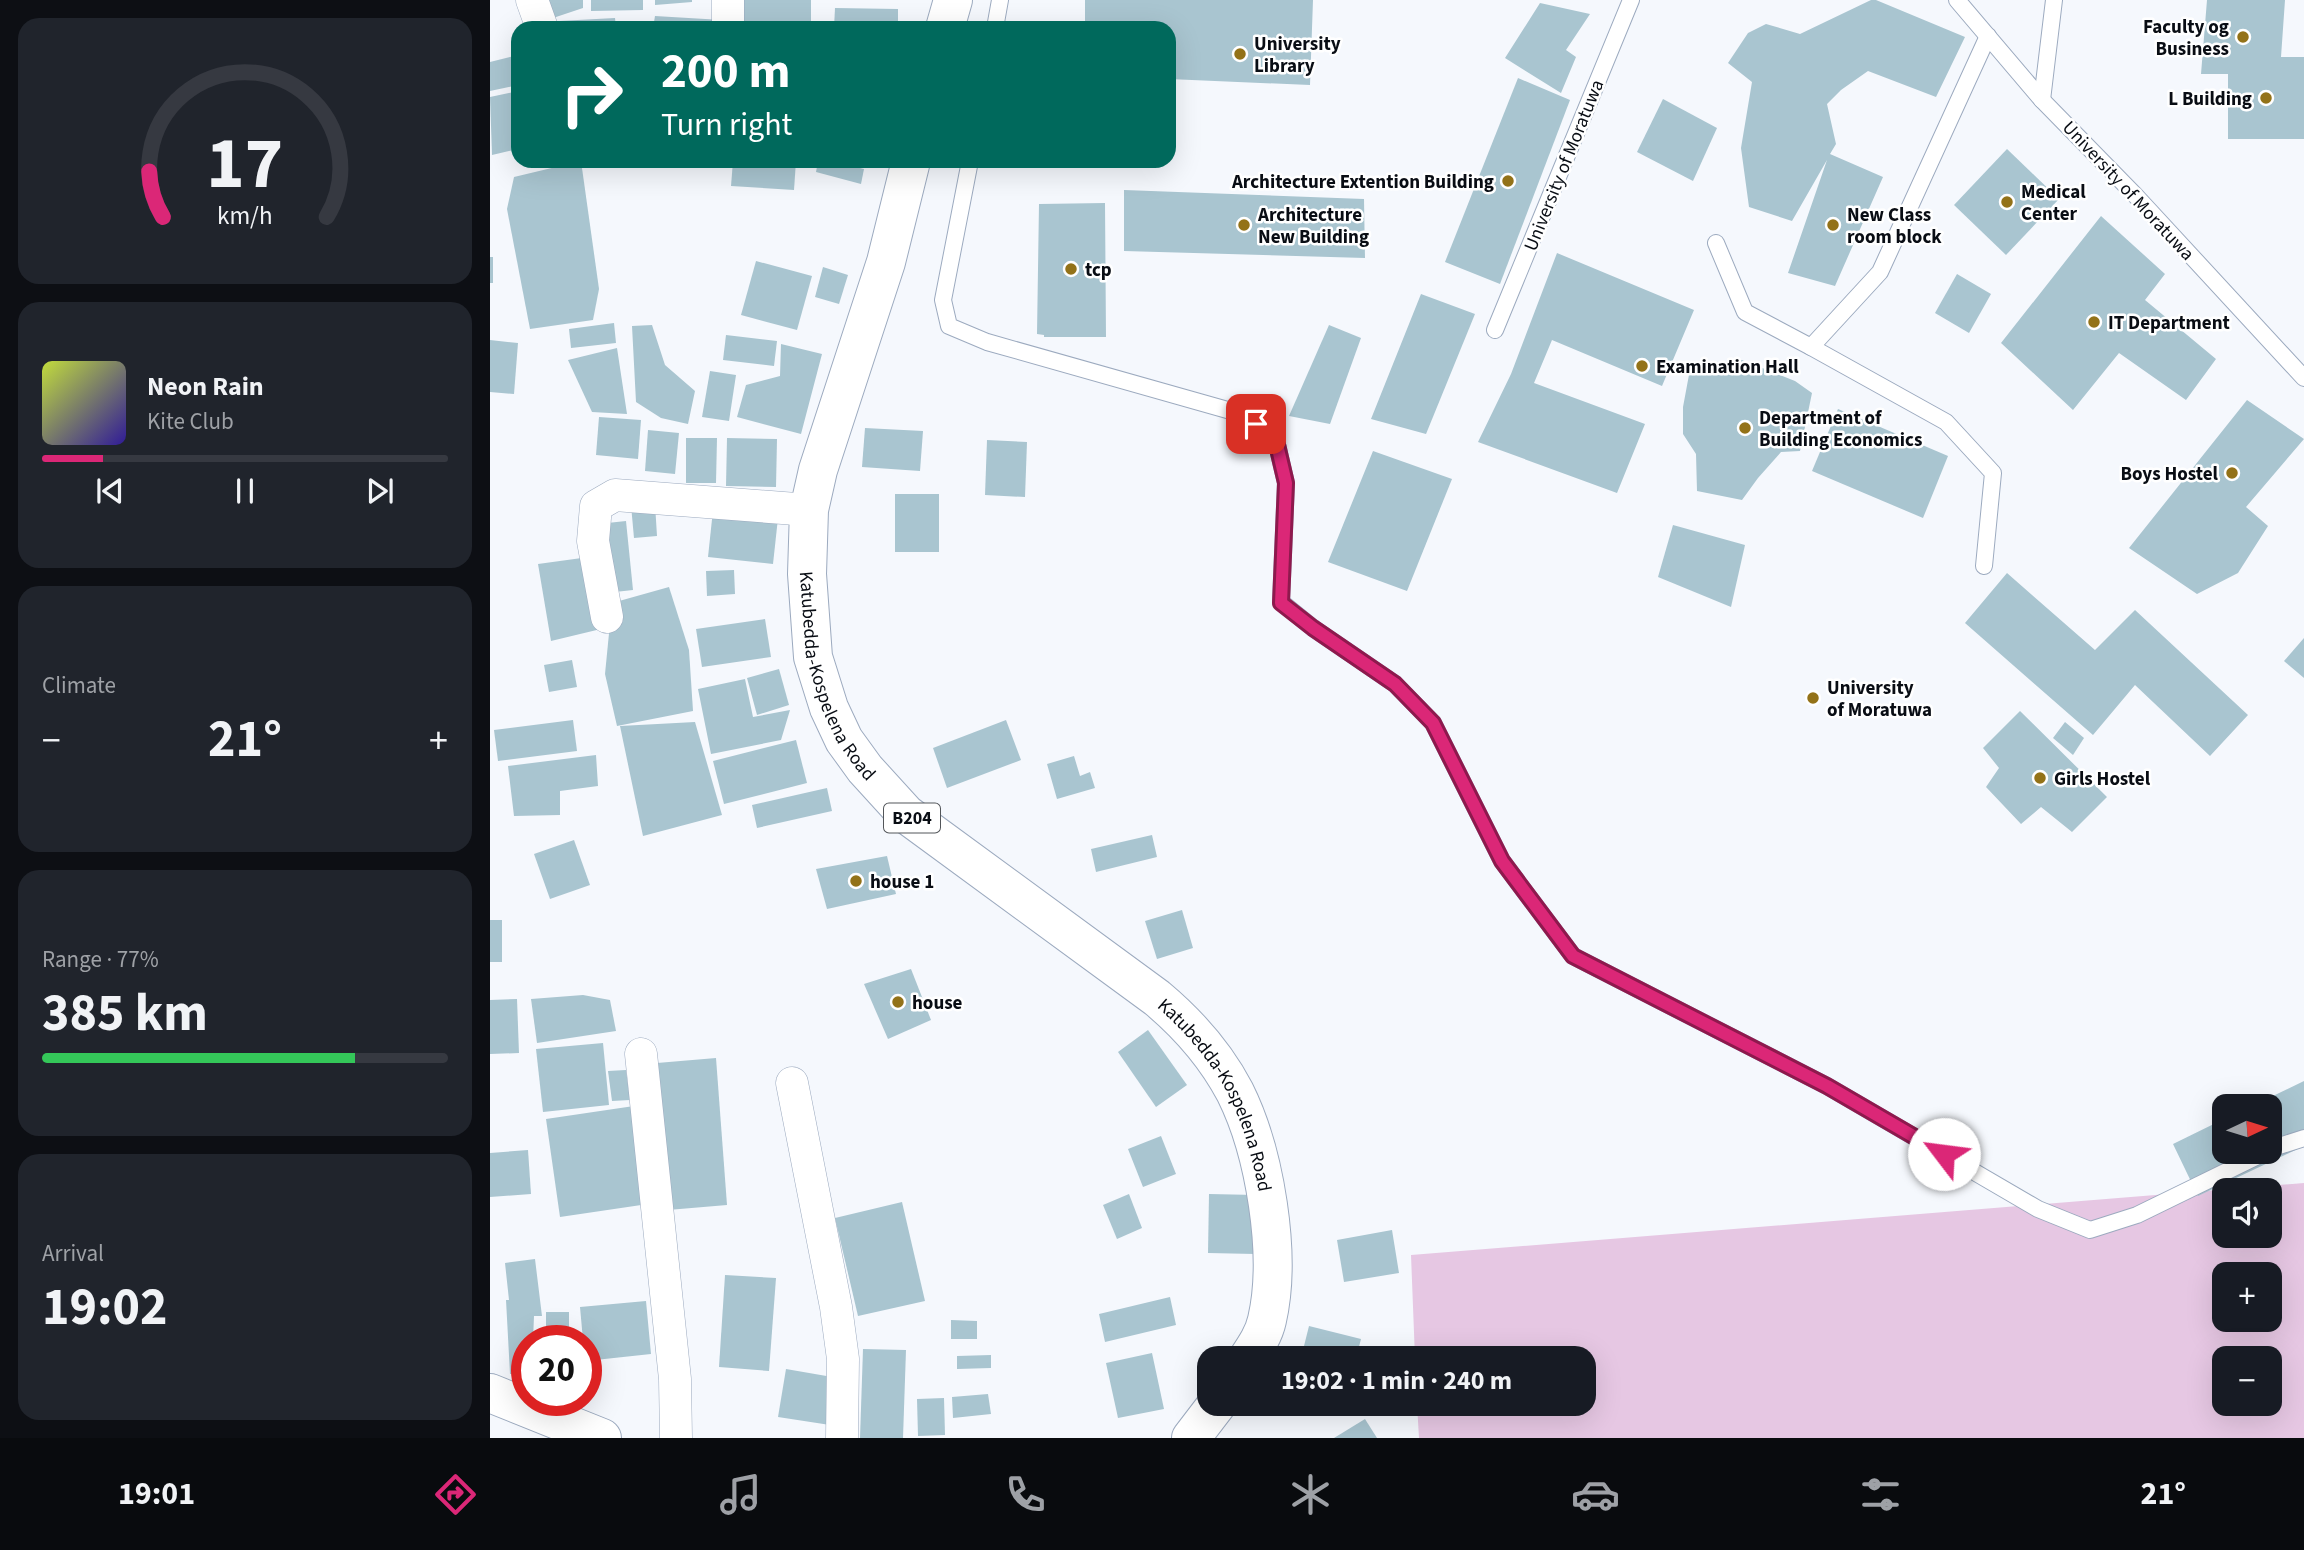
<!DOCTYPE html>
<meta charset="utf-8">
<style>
:root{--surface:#171b24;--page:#20242c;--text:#f1f3f6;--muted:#9ea1a6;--line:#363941;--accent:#db2777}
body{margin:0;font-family:"Source Sans 3",sans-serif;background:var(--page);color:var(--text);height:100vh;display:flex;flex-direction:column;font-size:26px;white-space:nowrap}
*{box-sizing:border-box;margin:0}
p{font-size:23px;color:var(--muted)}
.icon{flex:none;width:38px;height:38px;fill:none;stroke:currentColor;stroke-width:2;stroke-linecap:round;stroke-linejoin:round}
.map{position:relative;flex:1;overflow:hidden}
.drawer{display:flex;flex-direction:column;gap:18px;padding:18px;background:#0d0f14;width:490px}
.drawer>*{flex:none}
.guide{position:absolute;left:21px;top:21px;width:665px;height:147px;border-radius:21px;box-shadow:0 7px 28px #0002;background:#00695c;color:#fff;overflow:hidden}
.needle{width:46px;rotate:86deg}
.tools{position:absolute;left:1722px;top:1094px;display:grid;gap:14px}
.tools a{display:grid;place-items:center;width:70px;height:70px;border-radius:14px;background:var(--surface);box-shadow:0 7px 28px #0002;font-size:35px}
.speed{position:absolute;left:21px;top:1325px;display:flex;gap:14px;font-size:35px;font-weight:700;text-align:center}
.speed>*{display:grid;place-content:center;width:91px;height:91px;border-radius:50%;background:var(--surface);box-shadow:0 7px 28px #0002;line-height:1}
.speed .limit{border:10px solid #d22;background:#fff;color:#111}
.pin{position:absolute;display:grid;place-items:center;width:60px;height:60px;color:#fff;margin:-30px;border-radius:14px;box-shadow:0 4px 10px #0006}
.me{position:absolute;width:77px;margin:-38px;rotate:300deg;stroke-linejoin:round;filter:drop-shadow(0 0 5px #0008)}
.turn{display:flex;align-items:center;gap:24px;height:147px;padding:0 35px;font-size:32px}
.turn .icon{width:91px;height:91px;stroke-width:2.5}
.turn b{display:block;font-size:49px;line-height:60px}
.big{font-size:52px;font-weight:700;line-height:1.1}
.drawer .widget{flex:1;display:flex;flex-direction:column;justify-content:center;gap:10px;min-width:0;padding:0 24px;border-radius:21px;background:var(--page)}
.drawer .dial{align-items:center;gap:0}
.dial svg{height:182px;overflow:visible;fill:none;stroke:var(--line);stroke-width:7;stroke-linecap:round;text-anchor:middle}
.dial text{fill:var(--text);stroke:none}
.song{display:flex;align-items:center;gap:21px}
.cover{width:84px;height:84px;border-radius:10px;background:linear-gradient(135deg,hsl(70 70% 55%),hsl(250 70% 35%))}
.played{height:7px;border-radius:4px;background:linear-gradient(90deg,var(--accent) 15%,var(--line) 15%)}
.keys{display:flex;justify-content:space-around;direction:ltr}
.heat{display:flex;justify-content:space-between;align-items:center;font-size:38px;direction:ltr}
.charge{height:10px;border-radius:5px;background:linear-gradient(90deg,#34c759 77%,var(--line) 0)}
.trip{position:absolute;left:707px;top:1346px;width:399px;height:70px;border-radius:21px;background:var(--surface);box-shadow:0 7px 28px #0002;font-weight:700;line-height:70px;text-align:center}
.dock{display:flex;height:112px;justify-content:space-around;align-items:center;background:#090b0e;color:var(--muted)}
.dock .icon{width:49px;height:49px}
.dock .current{color:var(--accent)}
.dock b{font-size:32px;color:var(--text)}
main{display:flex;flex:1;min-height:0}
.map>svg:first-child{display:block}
.green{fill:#e6c7e3;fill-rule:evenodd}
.building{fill:#a9c5d0}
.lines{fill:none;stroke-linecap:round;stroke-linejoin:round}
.service-casing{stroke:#9caabf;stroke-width:18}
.minor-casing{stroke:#9caabf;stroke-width:33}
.primary-casing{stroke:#9caabf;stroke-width:40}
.service{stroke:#fff;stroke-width:16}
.minor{stroke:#fff;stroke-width:32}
.primary{stroke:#fff;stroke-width:38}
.route-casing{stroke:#8e194d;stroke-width:18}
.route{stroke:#db2777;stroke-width:12}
.poi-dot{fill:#937218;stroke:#fff;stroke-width:2.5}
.labels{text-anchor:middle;stroke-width:5;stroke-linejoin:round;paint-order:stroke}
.shield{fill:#fff;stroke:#53565a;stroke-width:2}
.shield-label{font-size:18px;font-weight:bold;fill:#090d14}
.poi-label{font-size:19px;font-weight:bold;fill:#090d14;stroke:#fff;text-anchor:start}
.street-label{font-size:19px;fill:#090d14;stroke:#fff}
</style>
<main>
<section class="drawer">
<div class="widget dial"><svg viewBox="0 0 100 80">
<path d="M14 69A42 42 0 1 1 86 69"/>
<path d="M14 69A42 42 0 0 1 8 49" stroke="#db2777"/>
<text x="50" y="56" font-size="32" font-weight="700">17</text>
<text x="50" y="72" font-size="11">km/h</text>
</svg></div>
<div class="widget">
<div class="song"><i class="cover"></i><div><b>Neon Rain</b><p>Kite Club</p></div></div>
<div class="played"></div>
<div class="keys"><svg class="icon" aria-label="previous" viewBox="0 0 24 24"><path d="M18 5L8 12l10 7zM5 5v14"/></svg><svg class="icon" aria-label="pause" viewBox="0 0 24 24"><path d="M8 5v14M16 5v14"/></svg><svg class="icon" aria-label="next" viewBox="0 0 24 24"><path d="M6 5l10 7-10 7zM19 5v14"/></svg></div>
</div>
<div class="widget"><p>Climate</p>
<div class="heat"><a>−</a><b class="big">21°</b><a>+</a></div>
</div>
<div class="widget"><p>Range · 77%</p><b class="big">385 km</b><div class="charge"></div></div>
<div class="widget"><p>Arrival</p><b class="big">19:02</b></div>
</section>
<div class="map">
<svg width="1814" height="1438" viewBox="0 0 1814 1438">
<rect width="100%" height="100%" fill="#f5f8fd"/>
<path class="green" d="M 1814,1183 L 1814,1438 L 929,1438 L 927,1404 L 1094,1404 L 1094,1358 L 925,1358 L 921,1255 ZM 1734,1190 L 1780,1190 L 1780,1236 L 1734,1236 ZM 1734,1274 L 1780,1274 L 1780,1320 L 1734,1320 ZM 1734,1358 L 1780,1358 L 1780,1404 L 1734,1404 Z"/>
<g class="building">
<path d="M 46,0 L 93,0 L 93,8 L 54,21 Z"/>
<path d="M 101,0 L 153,0 L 153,10 L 101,11 Z"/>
<path d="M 165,0 L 202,0 L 202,2 L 165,5 Z"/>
<path d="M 248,0 L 321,0 L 321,22 L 249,23 Z"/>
<path d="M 595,0 L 823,0 L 820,85 L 679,79 L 679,28 L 595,28 Z"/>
<path d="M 1381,0 L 1386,0 L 1475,37 L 1446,97 L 1378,71 L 1351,90 L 1337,104 L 1346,144 L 1340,154 L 1393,177 L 1345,286 L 1298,273 L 1337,160 L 1302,221 L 1259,207 L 1251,148 L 1262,82 L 1238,63 L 1258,33 L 1276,24 L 1310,34 Z"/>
<path d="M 1717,0 L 1795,0 L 1791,57 L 1814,57 L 1814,139 L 1738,139 L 1738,74 L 1711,74 Z"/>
<path d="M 1050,3 L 1100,14 L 1076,50 L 1086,57 L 1071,93 L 1015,58 Z"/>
<path d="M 345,8 L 408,9 L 408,28 L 344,28 Z"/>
<path d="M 165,16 L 232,20 L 232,28 L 163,28 Z"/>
<path d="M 125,18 L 126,28 L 70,28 L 69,21 Z"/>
<path d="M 28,55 L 28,85 L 0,91 L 0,62 Z"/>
<path d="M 1028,78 L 1080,100 L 1010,284 L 955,262 Z"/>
<path d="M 28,91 L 28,149 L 2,155 L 0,97 Z"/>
<path d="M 1173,99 L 1227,128 L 1203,181 L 1147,152 Z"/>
<path d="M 1517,149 L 1569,199 L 1516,255 L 1464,205 Z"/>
<path d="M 91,161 L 109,289 L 103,320 L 40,329 L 17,209 L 24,177 Z"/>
<path d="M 243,161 L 306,161 L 304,190 L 241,186 Z"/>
<path d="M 328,161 L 342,161 L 374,169 L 371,184 L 326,172 Z"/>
<path d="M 634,190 L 874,199 L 875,258 L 634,251 Z"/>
<path d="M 615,203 L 616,337 L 554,337 L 554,335 L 547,334 L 549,204 Z"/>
<path d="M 1611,216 L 1675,274 L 1655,300 L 1726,359 L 1696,400 L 1629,353 L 1583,410 L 1511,343 Z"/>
<path d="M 1067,253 L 1204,310 L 1172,386 L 1062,340 L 1044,383 L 1155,424 L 1127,493 L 988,442 L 1021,374 Z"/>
<rect x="0" y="257" width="3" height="26"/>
<path d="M 266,261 L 322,276 L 307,330 L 251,315 Z"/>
<path d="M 333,267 L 358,275 L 349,304 L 325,297 Z"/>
<path d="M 1467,274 L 1501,294 L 1479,333 L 1445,313 Z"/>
<path d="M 931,294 L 985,314 L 936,434 L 881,419 Z"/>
<path d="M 124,323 L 126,343 L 81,348 L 79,329 Z"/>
<path d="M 162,325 L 175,365 L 205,391 L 198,424 L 171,418 L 146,402 L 142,326 Z"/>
<path d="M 839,325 L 871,338 L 840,424 L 799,416 Z"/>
<path d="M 236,335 L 287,341 L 284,366 L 233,360 Z"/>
<path d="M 0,340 L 28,343 L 24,394 L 0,392 Z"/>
<path d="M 291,344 L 332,354 L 311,434 L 247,417 L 256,385 L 290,376 Z"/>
<path d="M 127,348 L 137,414 L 102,412 L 78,360 Z"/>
<path d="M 1252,360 L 1305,381 L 1322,393 L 1310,451 L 1291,452 L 1268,478 L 1252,500 L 1207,491 L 1206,454 L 1193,434 L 1193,407 L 1201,364 Z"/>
<path d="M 220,371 L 246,375 L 239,421 L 212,417 Z"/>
<path d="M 1757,400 L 1814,439 L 1756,507 L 1778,526 L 1748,573 L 1707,594 L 1639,548 Z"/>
<path d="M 1348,409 L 1458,456 L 1433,518 L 1322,471 Z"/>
<path d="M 109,417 L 151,420 L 148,459 L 106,455 Z"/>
<path d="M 375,428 L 433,431 L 430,471 L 372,467 Z"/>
<path d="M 158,430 L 189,433 L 185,474 L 155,471 Z"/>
<path d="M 196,438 L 227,438 L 226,483 L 196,483 Z"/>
<path d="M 237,438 L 287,439 L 286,487 L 236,486 Z"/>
<path d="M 497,440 L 537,442 L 535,497 L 495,495 Z"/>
<path d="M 883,451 L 962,479 L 917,591 L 838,562 Z"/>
<rect x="405" y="494" width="44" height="58"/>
<path d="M 165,504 L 167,536 L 144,538 L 141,505 Z"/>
<path d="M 223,510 L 288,518 L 283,564 L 218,557 Z"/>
<path d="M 136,521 L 143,590 L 116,593 L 108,524 Z"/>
<path d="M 1183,525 L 1255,545 L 1241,607 L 1168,577 Z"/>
<path d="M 99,557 L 115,628 L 61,641 L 48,564 Z"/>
<path d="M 244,570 L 245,594 L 217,596 L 216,571 Z"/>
<path d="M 1517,573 L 1605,650 L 1645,610 L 1758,715 L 1720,756 L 1645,685 L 1603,735 L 1475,623 Z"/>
<path d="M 179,587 L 199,650 L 203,711 L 127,726 L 115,674 L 122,603 Z"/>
<path d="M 275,619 L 281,657 L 212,667 L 206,629 Z"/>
<path d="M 1814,638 L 1814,678 L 1794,661 Z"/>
<path d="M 82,660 L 87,687 L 59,692 L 54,665 Z"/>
<path d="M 289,669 L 299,705 L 267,715 L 257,678 Z"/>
<path d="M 255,679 L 263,717 L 300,710 L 291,740 L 221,754 L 208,689 Z"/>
<path d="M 1530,711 L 1617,797 L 1582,832 L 1551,807 L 1531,824 L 1496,787 L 1509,768 L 1493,748 Z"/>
<path d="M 83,720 L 87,751 L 8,761 L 4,730 Z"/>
<path d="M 516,720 L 531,760 L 457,788 L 443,748 Z"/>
<path d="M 205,722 L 232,815 L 153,836 L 130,726 Z"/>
<path d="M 1575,722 L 1594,738 L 1583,755 L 1563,738 Z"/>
<path d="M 306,740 L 317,783 L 234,804 L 223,761 Z"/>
<path d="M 106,755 L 108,786 L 70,791 L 70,815 L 24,816 L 18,766 Z"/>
<path d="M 584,756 L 590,776 L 600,772 L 605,788 L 567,799 L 557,764 Z"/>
<path d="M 337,788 L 342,811 L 267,828 L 262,805 Z"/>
<path d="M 662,835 L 667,857 L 606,872 L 601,849 Z"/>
<path d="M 84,840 L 100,885 L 60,899 L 44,854 Z"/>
<path d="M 397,856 L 406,894 L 337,909 L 326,869 Z"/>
<path d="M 692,910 L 703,948 L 667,959 L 655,921 Z"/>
<rect x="0" y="920" width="12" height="42"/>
<path d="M 421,969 L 441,1020 L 398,1039 L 374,984 Z"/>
<path d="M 93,995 L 120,1000 L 126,1031 L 47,1043 L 41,999 Z"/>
<path d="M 27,999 L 29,1053 L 0,1054 L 0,1000 Z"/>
<path d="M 658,1030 L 697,1085 L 666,1107 L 628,1052 Z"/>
<path d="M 113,1043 L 119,1105 L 53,1112 L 46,1049 Z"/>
<path d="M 226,1058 L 237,1205 L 178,1210 L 167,1063 Z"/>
<path d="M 136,1070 L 140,1100 L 122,1101 L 118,1071 Z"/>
<path d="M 1814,1081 L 1814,1146 L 1708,1196 L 1683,1144 L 1734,1119 L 1734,1152 L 1780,1152 L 1780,1106 L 1762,1106 Z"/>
<path d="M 144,1106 L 158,1204 L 70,1217 L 56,1119 Z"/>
<path d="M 671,1136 L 686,1174 L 653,1187 L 638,1149 Z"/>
<path d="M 38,1150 L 41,1194 L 0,1197 L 0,1153 Z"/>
<path d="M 639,1194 L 652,1228 L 627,1239 L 613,1205 Z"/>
<path d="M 719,1194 L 766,1195 L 765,1254 L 718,1253 Z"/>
<path d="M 412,1202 L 435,1301 L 368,1316 L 345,1218 Z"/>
<path d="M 902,1230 L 909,1273 L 854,1282 L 847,1240 Z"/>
<path d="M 45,1259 L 52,1316 L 44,1316 L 43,1340 L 37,1340 L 37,1375 L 20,1374 L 16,1300 L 19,1300 L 15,1263 Z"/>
<path d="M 235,1275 L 286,1278 L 279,1371 L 229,1367 Z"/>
<path d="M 680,1297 L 686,1325 L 615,1342 L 609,1314 Z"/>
<path d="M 156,1301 L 161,1354 L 96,1361 L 96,1340 L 93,1340 L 90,1307 Z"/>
<rect x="56" y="1312" width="23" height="27"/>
<path d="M 461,1320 L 487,1321 L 487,1339 L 461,1339 Z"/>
<path d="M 819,1326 L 871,1339 L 866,1358 L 811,1358 Z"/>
<path d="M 373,1349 L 416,1350 L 413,1438 L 370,1438 Z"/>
<path d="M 662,1353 L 674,1409 L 628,1418 L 616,1363 Z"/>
<path d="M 501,1355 L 501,1368 L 467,1369 L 467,1356 Z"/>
<path d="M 296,1369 L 348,1378 L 340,1425 L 288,1417 Z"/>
<path d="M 498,1394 L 501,1414 L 463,1418 L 462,1397 Z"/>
<path d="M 454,1398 L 455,1435 L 428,1436 L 427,1399 Z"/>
<path d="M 875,1419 L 887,1438 L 844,1438 Z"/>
</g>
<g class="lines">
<g class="service-casing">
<g id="service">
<path d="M 1467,0 L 1552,100 L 1645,195 L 1814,378"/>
<path d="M 505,28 L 510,0"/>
<path d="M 1552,100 L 1564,0"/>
<path d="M 480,161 L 453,300 L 459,326 L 497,342 L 748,413 L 785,436 L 796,483 L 791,602 L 823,628 L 905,684 L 943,723 L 1012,861 L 1083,956 L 1337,1086 L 1548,1209 L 1600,1230 L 1647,1215 L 1776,1152"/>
<path d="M 1226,243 L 1255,312 L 1321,347 L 1390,272 L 1498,36"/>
<path d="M 1005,330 L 1141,0"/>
<path d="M 1321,347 L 1456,422 L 1503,473 L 1494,566"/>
<path d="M 1780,1149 L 1814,1138"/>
</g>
</g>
<g class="minor-casing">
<g id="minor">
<path d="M 42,0 L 52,28"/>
<path d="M 238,28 L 238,0"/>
<path d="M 117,617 L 103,541 L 106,506 L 125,495 L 319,510"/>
<path d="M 151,1054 L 185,1379 L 186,1438"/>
<path d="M 302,1083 L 346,1307 L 353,1359 L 352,1438"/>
</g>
</g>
<g class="primary-casing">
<g id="primary">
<path d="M 455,28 L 463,0"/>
<path id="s1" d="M 421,161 L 396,262 L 328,470 L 319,510 L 317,574 L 323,657 L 339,708 L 354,740 L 375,769 L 416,814 L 667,998 C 698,1024 726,1056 745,1092 C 775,1152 792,1255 777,1320 C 774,1334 766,1346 758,1358"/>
<path d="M 0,1393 L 112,1438"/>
<path d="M 701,1438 L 727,1404"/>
</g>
</g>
<use href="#service" class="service"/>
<use href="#minor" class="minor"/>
<use href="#primary" class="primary"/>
</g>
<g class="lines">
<g class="route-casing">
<path id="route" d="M 766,424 L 785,436 L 796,483 L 791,603 L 823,628 L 905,684 L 943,723 L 1012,861 L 1083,956 L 1337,1086 L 1454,1154"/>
</g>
<use href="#route" class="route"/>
</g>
<g class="poi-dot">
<circle cx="1753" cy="37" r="7"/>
<circle cx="750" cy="54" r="7"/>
<circle cx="1776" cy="98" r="7"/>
<circle cx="1018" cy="181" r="7"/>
<circle cx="1517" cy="202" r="7"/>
<circle cx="754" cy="225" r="7"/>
<circle cx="1343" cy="225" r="7"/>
<circle cx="581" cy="269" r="7"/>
<circle cx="1604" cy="322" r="7"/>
<circle cx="1152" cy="366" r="7"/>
<circle cx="1255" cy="428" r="7"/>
<circle cx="1742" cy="473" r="7"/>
<circle cx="1323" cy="698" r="7"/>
<circle cx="1550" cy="778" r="7"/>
<circle cx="366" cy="881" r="7"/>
<circle cx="408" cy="1002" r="7"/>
</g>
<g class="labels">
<rect class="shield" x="394" y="803.5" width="56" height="29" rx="5"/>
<g class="shield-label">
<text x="422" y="824">B204</text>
</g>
<g class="poi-label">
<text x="1739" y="33" text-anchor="end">Faculty og<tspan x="1739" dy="22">Business</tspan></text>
<text x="764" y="50">University<tspan x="764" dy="22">Library</tspan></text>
<text x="1762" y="105" text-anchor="end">L Building</text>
<text x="1004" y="188" text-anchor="end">Architecture Extention Building</text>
<text x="1531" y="198">Medical<tspan x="1531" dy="22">Center</tspan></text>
<text x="768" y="221">Architecture<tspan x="768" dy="22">New Building</tspan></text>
<text x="1357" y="221">New Class<tspan x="1357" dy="22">room block</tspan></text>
<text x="595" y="276">tcp</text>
<text x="1618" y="329">IT Department</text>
<text x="1166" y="373">Examination Hall</text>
<text x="1269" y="424">Department of<tspan x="1269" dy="22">Building Economics</tspan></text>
<text x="1728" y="480" text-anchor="end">Boys Hostel</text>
<text x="1337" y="694">University<tspan x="1337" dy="22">of Moratuwa</tspan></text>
<text x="1564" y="785">Girls Hostel</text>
<text x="380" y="888">house 1</text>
<text x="422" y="1009">house</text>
</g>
<g class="street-label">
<text transform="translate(1073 165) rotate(-68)" y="7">University of Moratuwa</text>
<text transform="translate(1639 190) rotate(47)" y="7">University of Moratuwa</text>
<text dy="7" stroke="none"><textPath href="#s1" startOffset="536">Katubedda-Kospelena Road</textPath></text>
<text dy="7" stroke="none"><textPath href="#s1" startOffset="1124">Katubedda-Kospelena Road</textPath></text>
</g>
</g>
</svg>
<div class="tools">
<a><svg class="needle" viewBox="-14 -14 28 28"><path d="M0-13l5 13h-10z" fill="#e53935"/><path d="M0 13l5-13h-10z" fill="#9ea1a6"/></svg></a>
<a><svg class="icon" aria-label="sound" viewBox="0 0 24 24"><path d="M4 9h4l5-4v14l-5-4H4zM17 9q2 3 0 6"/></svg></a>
<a>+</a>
<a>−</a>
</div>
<div class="speed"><div class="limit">20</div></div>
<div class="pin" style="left:766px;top:424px;background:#d93025"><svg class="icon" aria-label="arrive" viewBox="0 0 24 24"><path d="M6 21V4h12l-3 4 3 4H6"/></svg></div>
<svg class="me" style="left:1454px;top:1154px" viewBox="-20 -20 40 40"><circle r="19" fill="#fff"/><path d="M0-13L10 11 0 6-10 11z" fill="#db2777"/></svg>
<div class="trip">19:02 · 1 min · 240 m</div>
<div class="guide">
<div class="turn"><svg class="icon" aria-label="right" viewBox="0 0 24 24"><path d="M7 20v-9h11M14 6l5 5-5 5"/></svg><div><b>200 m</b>Turn right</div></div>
</div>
</div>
</main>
<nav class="dock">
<b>19:01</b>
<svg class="icon current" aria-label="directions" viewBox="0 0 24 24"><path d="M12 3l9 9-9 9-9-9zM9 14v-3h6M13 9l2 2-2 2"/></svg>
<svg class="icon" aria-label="music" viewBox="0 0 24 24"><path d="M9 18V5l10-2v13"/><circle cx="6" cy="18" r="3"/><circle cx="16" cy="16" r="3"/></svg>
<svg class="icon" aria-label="phone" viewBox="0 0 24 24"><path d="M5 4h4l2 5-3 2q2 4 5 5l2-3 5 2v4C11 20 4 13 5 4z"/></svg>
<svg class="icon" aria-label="climate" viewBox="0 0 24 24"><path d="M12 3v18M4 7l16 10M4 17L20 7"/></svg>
<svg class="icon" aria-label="car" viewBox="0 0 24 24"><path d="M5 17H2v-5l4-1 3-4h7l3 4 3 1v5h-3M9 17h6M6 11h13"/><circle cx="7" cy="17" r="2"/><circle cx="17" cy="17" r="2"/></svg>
<svg class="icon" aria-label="filters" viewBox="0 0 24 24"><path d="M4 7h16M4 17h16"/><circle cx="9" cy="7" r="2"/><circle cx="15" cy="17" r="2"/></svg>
<b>21°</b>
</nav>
